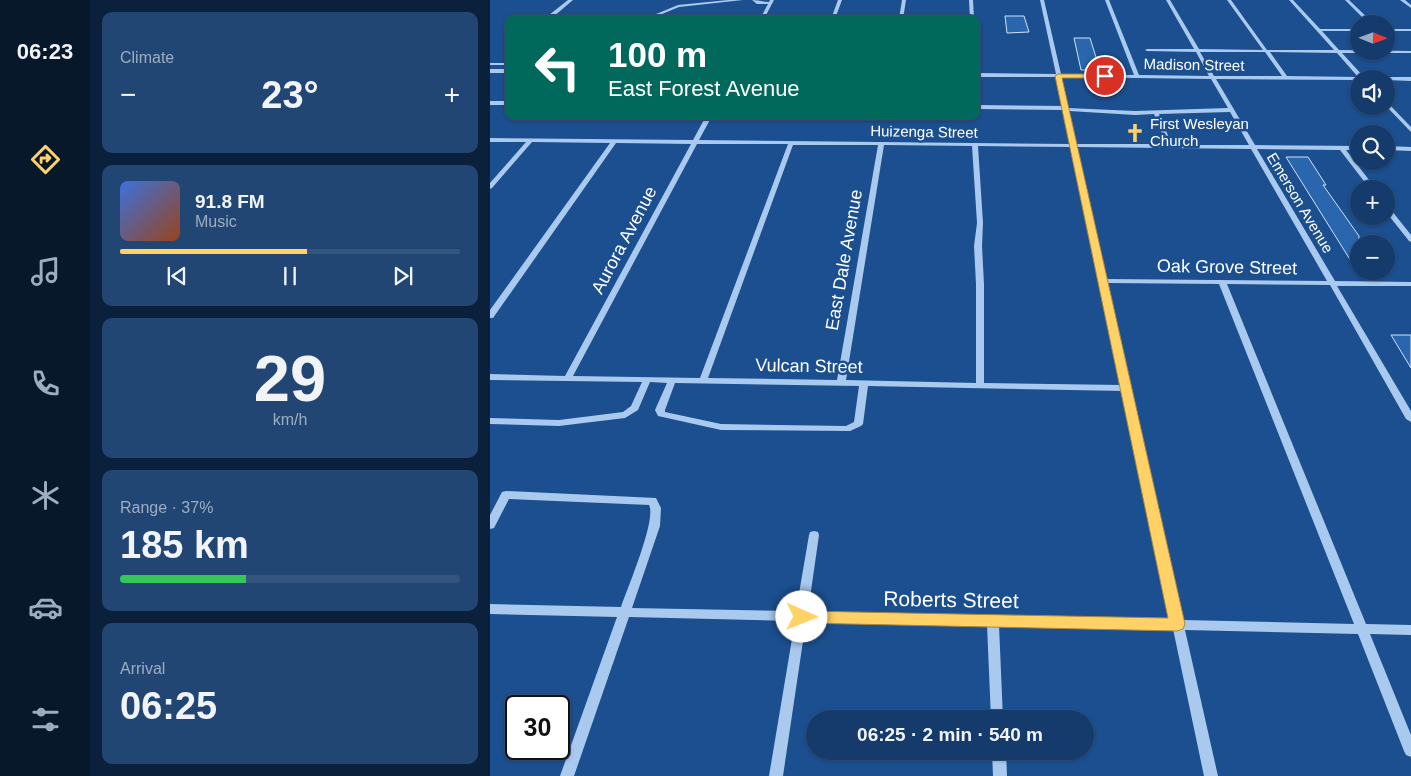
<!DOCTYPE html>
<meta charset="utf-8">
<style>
:root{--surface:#143b6b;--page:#214673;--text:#f1f3f6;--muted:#9dadc1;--line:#33557e;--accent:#ffd166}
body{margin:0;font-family:Arial,sans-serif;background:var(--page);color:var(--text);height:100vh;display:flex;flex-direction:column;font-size:19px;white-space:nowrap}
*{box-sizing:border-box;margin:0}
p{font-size:16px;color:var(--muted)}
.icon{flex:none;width:28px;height:28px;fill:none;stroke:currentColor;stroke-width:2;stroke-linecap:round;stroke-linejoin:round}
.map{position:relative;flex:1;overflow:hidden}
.drawer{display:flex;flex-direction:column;gap:12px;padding:12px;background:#0b203b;width:400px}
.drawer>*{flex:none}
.hud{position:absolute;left:15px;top:15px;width:475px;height:105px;border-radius:10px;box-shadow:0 1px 4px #0004,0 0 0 1px var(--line);background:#00695c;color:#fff;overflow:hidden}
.needle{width:32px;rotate:91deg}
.buttons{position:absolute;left:860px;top:15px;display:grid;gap:10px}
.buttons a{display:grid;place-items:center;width:45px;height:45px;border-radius:50%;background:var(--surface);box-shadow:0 1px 4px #0004,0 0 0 1px var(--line);font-size:25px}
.speed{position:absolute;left:15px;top:695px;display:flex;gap:10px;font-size:25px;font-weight:700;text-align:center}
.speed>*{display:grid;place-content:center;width:65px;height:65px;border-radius:50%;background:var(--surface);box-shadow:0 1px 4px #0004,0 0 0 1px var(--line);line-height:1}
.speed .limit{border:2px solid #111;border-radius:8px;background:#fff;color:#111}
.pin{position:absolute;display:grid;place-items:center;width:42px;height:42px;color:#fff;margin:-21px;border:2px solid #fff;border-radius:50%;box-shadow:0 1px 5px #0007}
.me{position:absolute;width:55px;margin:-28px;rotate:91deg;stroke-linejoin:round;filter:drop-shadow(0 0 4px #0008)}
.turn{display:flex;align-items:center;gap:18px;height:105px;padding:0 20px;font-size:22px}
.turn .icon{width:65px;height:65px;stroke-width:2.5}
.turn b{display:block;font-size:35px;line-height:42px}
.big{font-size:38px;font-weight:700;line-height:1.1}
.drawer .widget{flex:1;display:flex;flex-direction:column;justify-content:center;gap:8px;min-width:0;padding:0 18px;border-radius:10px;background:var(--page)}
.drawer .dial{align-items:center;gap:0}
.dial b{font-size:65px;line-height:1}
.song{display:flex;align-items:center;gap:15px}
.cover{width:60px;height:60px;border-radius:8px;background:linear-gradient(135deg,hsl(220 70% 55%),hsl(20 70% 35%))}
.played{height:5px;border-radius:2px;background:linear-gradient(90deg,var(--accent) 55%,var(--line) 55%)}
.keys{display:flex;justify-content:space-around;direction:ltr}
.heat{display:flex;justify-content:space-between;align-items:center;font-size:28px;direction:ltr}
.charge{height:8px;border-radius:4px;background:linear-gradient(90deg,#34c759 37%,var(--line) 0)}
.trip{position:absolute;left:316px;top:710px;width:288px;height:50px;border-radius:25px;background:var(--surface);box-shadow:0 1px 4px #0004,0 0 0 1px var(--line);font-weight:700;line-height:50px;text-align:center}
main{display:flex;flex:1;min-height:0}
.dock{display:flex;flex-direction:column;width:90px;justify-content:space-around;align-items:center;background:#08182b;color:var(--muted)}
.dock .icon{width:35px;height:35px}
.dock .active{color:var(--accent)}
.dock b{font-size:22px;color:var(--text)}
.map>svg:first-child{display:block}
.building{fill:#2a66ad;stroke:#cfe3fa}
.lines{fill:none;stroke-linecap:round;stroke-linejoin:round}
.minor{fill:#a9c9ee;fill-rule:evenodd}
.route{fill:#ffd166;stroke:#a68842}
.labels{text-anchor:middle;stroke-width:5;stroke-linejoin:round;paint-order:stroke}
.far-street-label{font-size:15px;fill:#fff;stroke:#1b4f8f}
.far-poi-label{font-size:15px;fill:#fff;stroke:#1b4f8f;text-anchor:start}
.street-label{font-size:18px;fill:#fff;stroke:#1b4f8f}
.near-street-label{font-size:21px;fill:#fff;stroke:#1b4f8f}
</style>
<main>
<nav class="dock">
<b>06:23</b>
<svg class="icon active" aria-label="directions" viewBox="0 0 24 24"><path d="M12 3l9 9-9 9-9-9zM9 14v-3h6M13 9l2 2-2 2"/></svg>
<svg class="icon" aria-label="music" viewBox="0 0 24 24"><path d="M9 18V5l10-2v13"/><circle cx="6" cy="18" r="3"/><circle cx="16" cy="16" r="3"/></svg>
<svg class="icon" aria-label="phone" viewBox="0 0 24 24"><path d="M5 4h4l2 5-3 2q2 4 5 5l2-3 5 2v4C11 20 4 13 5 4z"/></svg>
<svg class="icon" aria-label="climate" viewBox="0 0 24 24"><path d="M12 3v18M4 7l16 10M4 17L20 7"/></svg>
<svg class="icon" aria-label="car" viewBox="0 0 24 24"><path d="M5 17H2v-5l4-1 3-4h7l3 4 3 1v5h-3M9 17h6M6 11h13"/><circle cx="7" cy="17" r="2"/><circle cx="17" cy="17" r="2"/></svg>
<svg class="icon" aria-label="filters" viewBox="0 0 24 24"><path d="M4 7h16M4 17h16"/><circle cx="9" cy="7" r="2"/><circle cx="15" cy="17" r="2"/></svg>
</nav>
<section class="drawer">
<div class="widget"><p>Climate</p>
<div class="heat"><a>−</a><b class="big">23°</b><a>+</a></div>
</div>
<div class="widget">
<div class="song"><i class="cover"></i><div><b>91.8 FM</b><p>Music</p></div></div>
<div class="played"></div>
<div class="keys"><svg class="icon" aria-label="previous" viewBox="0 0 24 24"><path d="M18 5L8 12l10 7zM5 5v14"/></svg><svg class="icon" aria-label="pause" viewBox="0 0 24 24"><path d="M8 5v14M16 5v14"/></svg><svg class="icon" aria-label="next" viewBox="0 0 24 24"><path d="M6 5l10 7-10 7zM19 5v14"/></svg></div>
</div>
<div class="widget dial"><b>29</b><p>km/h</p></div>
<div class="widget"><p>Range · 37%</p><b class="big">185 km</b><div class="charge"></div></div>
<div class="widget"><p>Arrival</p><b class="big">06:25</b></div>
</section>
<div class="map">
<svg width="921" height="776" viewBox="0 0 921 776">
<rect width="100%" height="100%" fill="#1b4f8f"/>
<g class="building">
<path d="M 515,16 L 534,16 L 539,32 L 517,33 Z"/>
<path d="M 584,38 L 600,38 L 610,70 L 591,70 Z"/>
<path d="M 796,157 L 818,157 L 836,185 L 833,185 L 869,236 L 869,274 Z"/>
<path d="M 901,335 L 921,335 L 921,368 Z"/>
</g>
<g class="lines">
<g class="minor">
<path d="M 78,0 L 83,0 L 63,17 L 59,17 L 59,15 Z"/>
<path d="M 238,0 L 253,0 L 189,7 L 160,19 L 154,19 L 188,5 Z"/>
<path d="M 262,0 C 268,0 273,2 279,2 L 280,0 L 284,0 L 274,19 L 270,19 L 278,4 L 267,4 Z"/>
<path d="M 348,0 L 352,0 L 345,19 L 341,19 Z"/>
<path d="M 412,0 L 416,0 L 413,19 L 409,19 Z"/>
<path d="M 479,0 L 483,0 L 484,19 L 480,19 Z"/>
<path d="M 550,0 L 554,0 L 571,74 L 644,75 L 615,0 L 619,0 L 649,75 L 719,76 L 706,52 L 657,51 L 655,50 L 657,49 L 704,49 L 676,0 L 680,0 L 709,49 L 773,50 L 737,0 L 741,0 L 777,50 L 844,50 L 799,0 L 803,0 L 830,29 L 869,29 L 869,31 L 832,31 L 849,50 L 921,51 L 921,53 L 852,53 L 874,77 L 921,77 L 921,81 L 896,80 L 896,79 L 869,79 L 869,80 L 726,79 L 765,145 L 869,146 L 869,150 L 856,150 L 886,189 L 880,189 L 850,150 L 767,149 L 845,281 L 921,282 L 921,286 L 847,286 L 921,411 L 921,422 L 916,419 L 840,285 L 737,284 L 876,624 L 921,625 L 921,635 L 880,634 L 921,735 L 921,757 L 916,755 L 914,751 L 868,634 L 695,630 L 728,776 L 714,776 L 683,629 L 509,625 L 513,719 L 501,719 L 497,625 L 316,621 L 293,776 L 279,776 L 305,621 L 139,617 L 84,776 L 70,776 L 127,617 L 0,614 L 0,604 L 131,607 C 137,589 167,519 159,505 L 19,499 L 4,528 L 0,529 L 0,515 L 12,492 L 16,491 L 166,498 L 171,508 L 170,526 L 142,608 L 306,611 L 319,535 L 320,532 L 324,531 L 328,532 L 329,535 L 318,612 L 681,620 L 633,391 L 378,386 L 373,424 L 371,426 L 360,431 L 231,430 L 168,416 L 165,410 L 177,383 L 160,382 L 148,410 L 135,418 L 69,426 L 0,424 L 0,418 L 69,420 L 133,412 L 141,406 L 152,382 L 0,380 L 0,374 L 75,376 L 201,144 L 126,143 L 3,318 L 0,318 L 0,310 L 120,143 L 42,142 L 2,188 L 0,189 L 0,183 L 36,142 L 0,142 L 0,138 L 203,140 L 216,116 L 222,116 L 209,140 L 580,144 L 573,110 L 486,109 L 486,105 L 572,106 L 566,77 L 486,77 L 486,73 L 566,74 ZM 710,52 L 775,52 L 792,76 L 724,76 ZM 780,52 L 847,53 L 868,77 L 797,76 ZM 571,77 L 721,79 L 738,108 L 645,111 L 578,108 ZM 579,111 L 645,115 L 664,114 L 676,144 L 586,144 ZM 740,112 L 759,145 L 682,145 L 669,114 ZM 207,144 L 298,144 L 210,378 L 83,376 ZM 303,145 L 388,145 L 347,380 L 218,378 ZM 394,145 L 482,146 L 487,223 L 484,246 L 486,284 L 486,383 L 356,380 ZM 488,146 L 581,147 L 632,385 L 494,383 L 494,284 L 492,246 L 493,223 ZM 587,147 L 761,149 L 837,281 L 616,279 ZM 617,283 L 729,284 L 864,624 L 693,620 ZM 185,383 L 369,386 L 364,422 L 356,426 L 231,424 L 175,412 L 175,410 Z"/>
<path d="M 855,0 L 859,0 L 884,24 L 879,24 Z"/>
<path d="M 910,0 L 915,0 L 921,5 L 921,8 Z"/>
<rect x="896" y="29" width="25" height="2"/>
<rect x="0" y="63" width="19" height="2"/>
<rect x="0" y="69" width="19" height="4"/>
<rect x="0" y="101" width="19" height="4"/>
<path d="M 896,101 L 921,127 L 921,132 L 896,106 Z"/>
<path d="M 896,146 L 921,147 L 921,151 L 896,150 Z"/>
<path d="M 896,205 L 898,206 L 921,235 L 921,242 L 919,241 L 896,212 Z"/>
<path d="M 502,751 L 516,751 L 517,776 L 503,776 Z"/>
</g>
</g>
<path class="route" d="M 615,74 L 618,76 L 617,78 L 572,78 L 695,624 L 693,629 L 687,631 L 312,623 L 306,621 L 304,617 L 306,613 L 312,611 L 678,618 L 565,76 L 568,74 Z"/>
<defs>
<g id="church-bare" transform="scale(1.5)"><path d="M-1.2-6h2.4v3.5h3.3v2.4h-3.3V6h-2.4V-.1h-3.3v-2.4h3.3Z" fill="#ffd166" stroke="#1b4f8f" stroke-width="2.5" paint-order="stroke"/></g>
</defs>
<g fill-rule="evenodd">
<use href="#church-bare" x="645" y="133"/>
</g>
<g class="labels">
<g class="far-street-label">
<text transform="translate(704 65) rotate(1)" y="5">Madison Street</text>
<text transform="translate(434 132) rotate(1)" y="5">Huizenga Street</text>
<text transform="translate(810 203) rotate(59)" y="5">Emerson Avenue</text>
</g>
<g class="far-poi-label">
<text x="660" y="129">First Wesleyan<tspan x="660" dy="17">Church</tspan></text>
</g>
<g class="street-label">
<text transform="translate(134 240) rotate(-62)" y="6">Aurora Avenue</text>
<text transform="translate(354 260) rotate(-80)" y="6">East Dale Avenue</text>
<text transform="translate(737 267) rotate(1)" y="6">Oak Grove Street</text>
<text transform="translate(319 366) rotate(1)" y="6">Vulcan Street</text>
</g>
<g class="near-street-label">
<text transform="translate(461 600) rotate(1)" y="7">Roberts Street</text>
</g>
</g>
</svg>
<div class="buttons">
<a><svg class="needle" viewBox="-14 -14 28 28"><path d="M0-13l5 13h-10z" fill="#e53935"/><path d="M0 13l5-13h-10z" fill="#9dadc1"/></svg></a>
<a><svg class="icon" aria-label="sound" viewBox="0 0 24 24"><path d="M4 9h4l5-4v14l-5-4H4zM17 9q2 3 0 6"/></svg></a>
<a><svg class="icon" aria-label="search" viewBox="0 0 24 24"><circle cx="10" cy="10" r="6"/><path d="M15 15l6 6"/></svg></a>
<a>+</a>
<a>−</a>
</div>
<div class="speed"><div class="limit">30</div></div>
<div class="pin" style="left:615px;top:76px;background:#d93025"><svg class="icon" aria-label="arrive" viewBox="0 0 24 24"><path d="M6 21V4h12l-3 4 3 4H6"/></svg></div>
<svg class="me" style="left:312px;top:617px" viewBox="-20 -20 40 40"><circle r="19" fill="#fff"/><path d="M0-13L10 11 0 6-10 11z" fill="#ffd166"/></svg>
<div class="trip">06:25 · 2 min · 540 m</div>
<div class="hud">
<div class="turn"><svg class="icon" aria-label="left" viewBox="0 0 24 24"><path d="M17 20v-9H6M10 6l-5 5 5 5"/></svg><div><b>100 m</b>East Forest Avenue</div></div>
</div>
</div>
</main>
